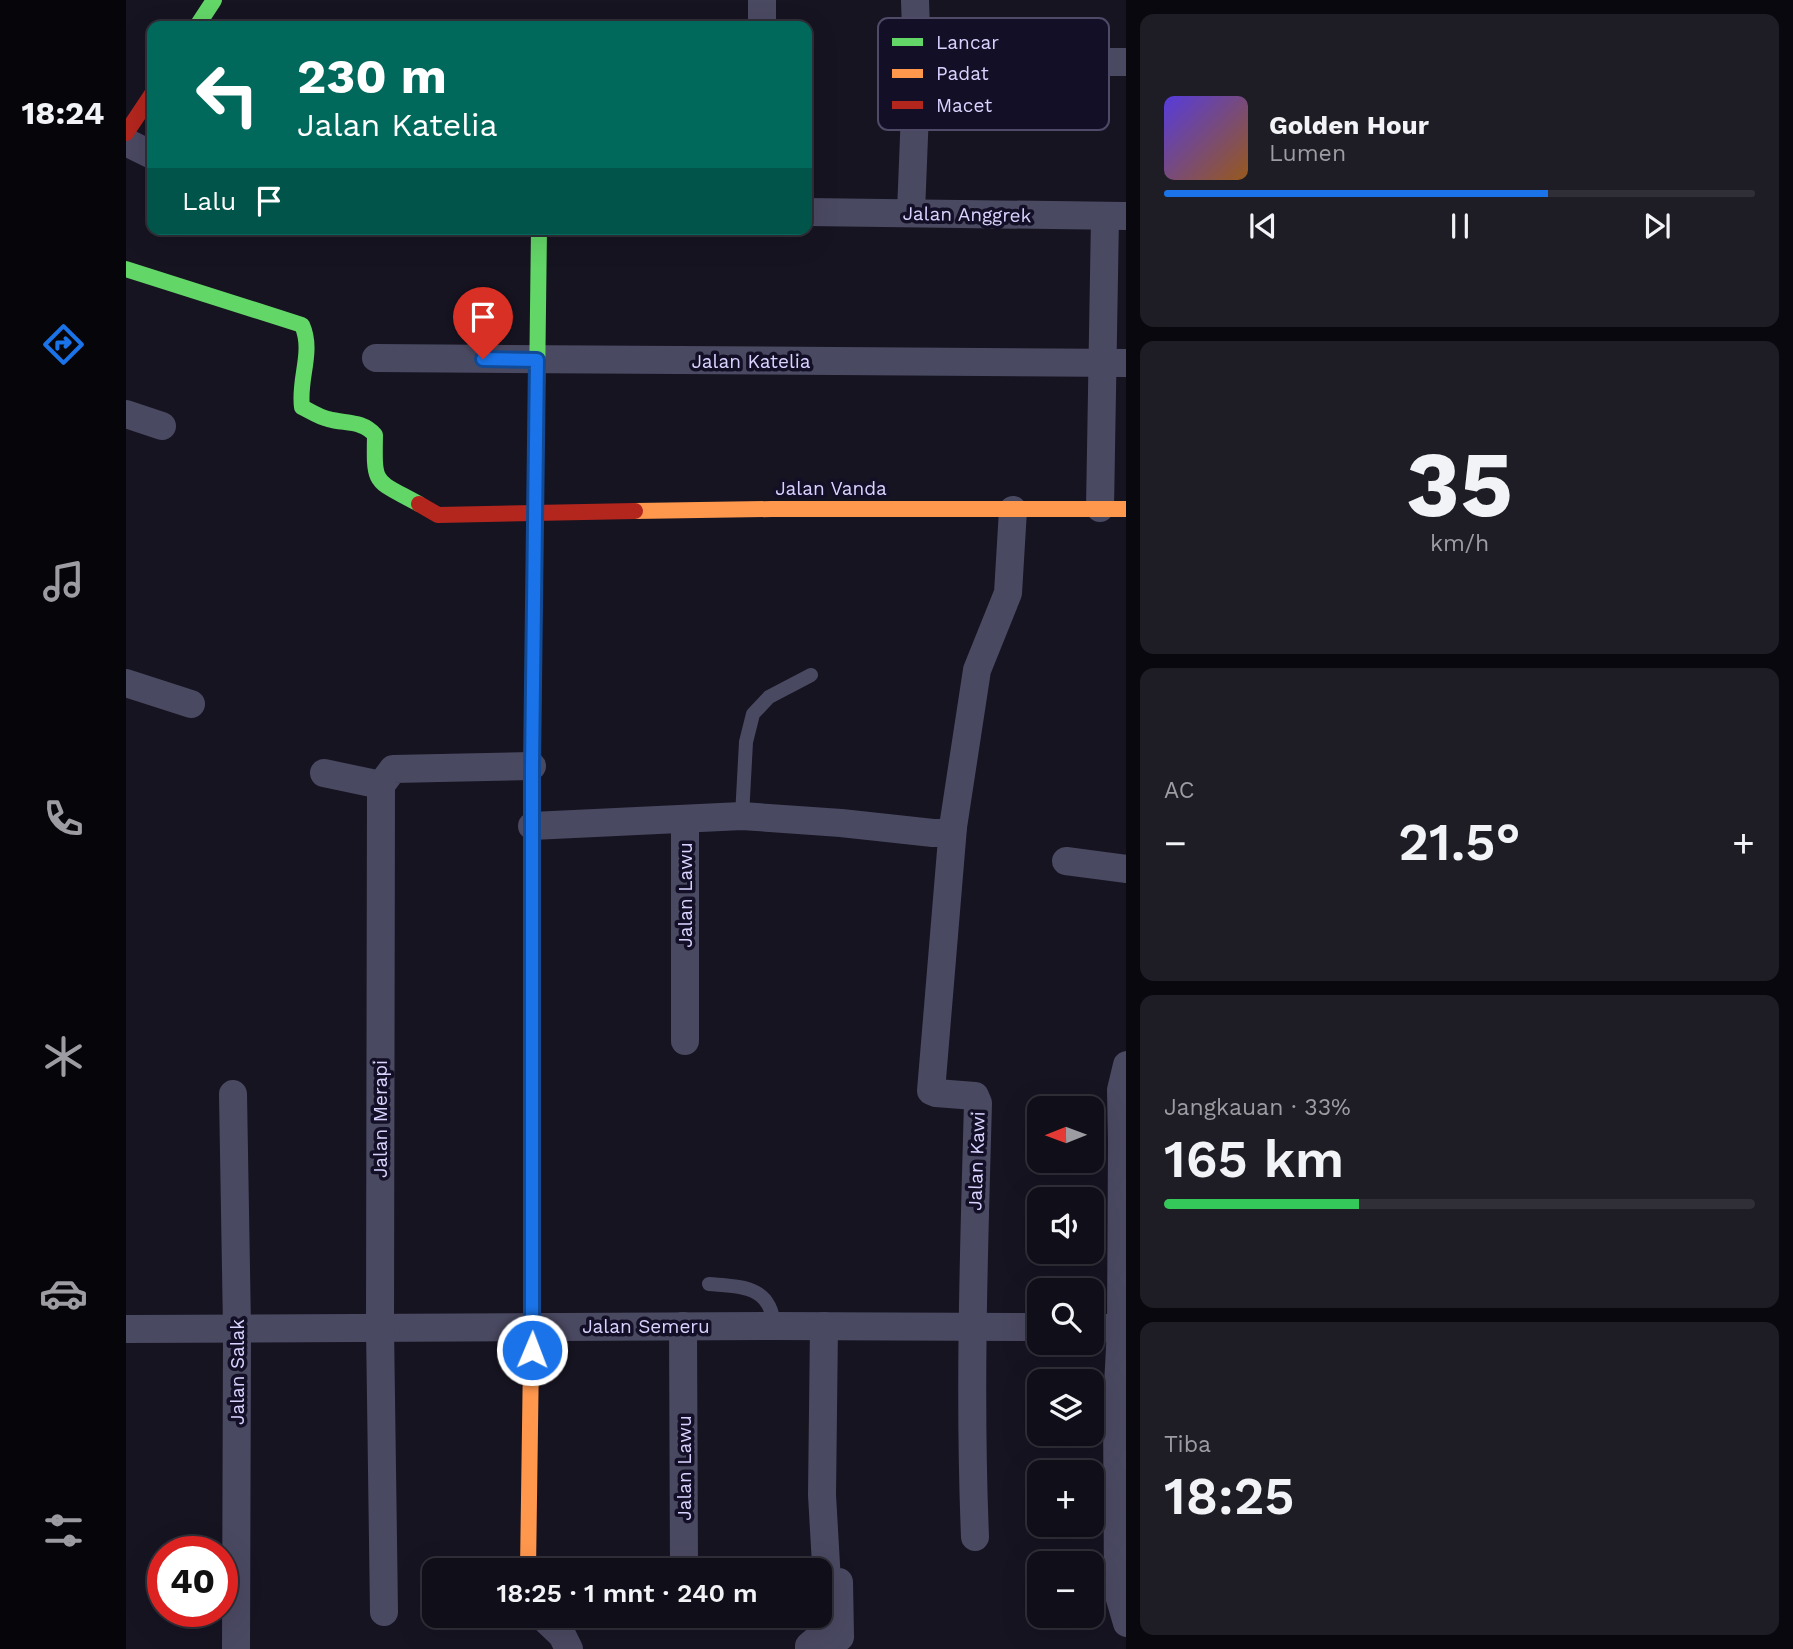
<!DOCTYPE html>
<html lang="id">
<meta charset="utf-8">
<style>
:root{--surface:#100f19;--page:#1e1d26;--text:#f1f3f6;--muted:#9c9ca2;--line:#302f38;--accent:#1a73e8}
body{margin:0;font-family:"Work Sans",sans-serif;background:var(--page);color:var(--text);height:100vh;display:flex;flex-direction:column;font-size:26px;white-space:nowrap}
*{box-sizing:border-box;margin:0}
p{font-size:23px;color:var(--muted)}
.icon{flex:none;width:38px;height:38px;fill:none;stroke:currentColor;stroke-width:2;stroke-linecap:round;stroke-linejoin:round}
.map{position:relative;flex:1;overflow:hidden}
.details{display:flex;flex-direction:column;gap:14px;padding:14px;background:#09080e;width:667px}
.details>*{flex:none}
.hud{position:absolute;left:21px;top:21px;width:665px;height:214px;border-radius:14px;box-shadow:0 7px 28px #0002,0 0 0 2px var(--line);background:#00695c;color:#fff;overflow:hidden}
.needle{width:46px;rotate:269deg}
.controls{position:absolute;left:901px;top:1096px;display:grid;gap:14px}
.controls a{display:grid;place-items:center;width:77px;height:77px;border-radius:14px;background:var(--surface);box-shadow:0 7px 28px #0002,0 0 0 2px var(--line);font-size:35px}
.speed{position:absolute;left:21px;top:1536px;display:flex;gap:14px;font-size:35px;font-weight:700;text-align:center}
.speed>*{display:grid;place-content:center;width:91px;height:91px;border-radius:50%;background:var(--surface);box-shadow:0 7px 28px #0002,0 0 0 2px var(--line);line-height:1}
.speed .limit{border:10px solid #d22;background:#fff;color:#111}
.pin{position:absolute;display:grid;place-items:center;width:60px;height:60px;color:#fff;margin:-72px -30px;border-radius:50% 50% 50% 0;rotate:-45deg;box-shadow:0 0 7px #0007}
.pin .icon{rotate:45deg}
.me{position:absolute;width:77px;margin:-38px;rotate:1deg;stroke-linejoin:round;filter:drop-shadow(0 0 5px #0008)}
.turn{display:flex;align-items:center;gap:24px;height:147px;padding:0 35px;font-size:32px}
.turn .icon{width:91px;height:91px;stroke-width:2.5}
.turn b{display:block;font-size:49px;line-height:60px}
.then{display:flex;align-items:center;height:66px;padding:0 35px;background:#0003;gap:14px;font-size:26px}
.big{font-size:52px;font-weight:600;line-height:1.1}
.details .tile{flex:1;display:flex;flex-direction:column;justify-content:center;gap:10px;min-width:0;padding:0 24px;border-radius:14px;background:var(--page)}
.details .dial{align-items:center;gap:0}
.dial b{font-size:91px;line-height:1}
.song{display:flex;align-items:center;gap:21px}
.cover{width:84px;height:84px;border-radius:10px;background:linear-gradient(135deg,hsl(250 70% 55%),hsl(30 70% 35%))}
.played{height:7px;border-radius:4px;background:linear-gradient(90deg,var(--accent) 65%,var(--line) 65%)}
.keys{display:flex;justify-content:space-around;direction:ltr}
.heat{display:flex;justify-content:space-between;align-items:center;font-size:38px;direction:ltr}
.charge{height:10px;border-radius:5px;background:linear-gradient(90deg,#34c759 33%,var(--line) 0)}
.trip{position:absolute;left:296px;top:1558px;width:410px;height:70px;border-radius:14px;background:var(--surface);box-shadow:0 7px 28px #0002,0 0 0 2px var(--line);font-weight:600;line-height:70px;text-align:center}
main{display:flex;flex:1;min-height:0}
.menu{display:flex;flex-direction:column;width:126px;justify-content:space-around;align-items:center;background:#06060a;color:var(--muted)}
.menu .icon{width:49px;height:49px}
.menu .on{color:var(--accent)}
.menu b{font-size:32px;color:var(--text)}
.map>svg:first-child{display:block}
.lines{fill:none;stroke-linecap:round;stroke-linejoin:round}
.lane{stroke:#4a4962;stroke-width:14}
.street{stroke:#4a4962;stroke-width:28}
.fast{stroke:#63d668;stroke-width:16}
.slow{stroke:#ff974d;stroke-width:16}
.jam{stroke:#b3261e;stroke-width:16}
.route-casing{stroke:#114b97;stroke-width:18}
.route{stroke:#1a73e8;stroke-width:12}
.labels{text-anchor:middle;stroke-width:7;stroke-linejoin:round;paint-order:stroke}
.street-label{font-size:19px;fill:#d9d4ff;stroke:#130f26}
.key{fill:#130f26;stroke:#4e4a67;stroke-width:2}
.key-label{font-size:19px;fill:#d9d4ff}
</style>
<main>
<nav class="menu">
<b>18:24</b>
<svg class="icon on" aria-label="directions" viewBox="0 0 24 24"><path d="M12 3l9 9-9 9-9-9zM9 14v-3h6M13 9l2 2-2 2"/></svg>
<svg class="icon" aria-label="music" viewBox="0 0 24 24"><path d="M9 18V5l10-2v13"/><circle cx="6" cy="18" r="3"/><circle cx="16" cy="16" r="3"/></svg>
<svg class="icon" aria-label="phone" viewBox="0 0 24 24"><path d="M5 4h4l2 5-3 2q2 4 5 5l2-3 5 2v4C11 20 4 13 5 4z"/></svg>
<svg class="icon" aria-label="climate" viewBox="0 0 24 24"><path d="M12 3v18M4 7l16 10M4 17L20 7"/></svg>
<svg class="icon" aria-label="car" viewBox="0 0 24 24"><path d="M5 17H2v-5l4-1 3-4h7l3 4 3 1v5h-3M9 17h6M6 11h13"/><circle cx="7" cy="17" r="2"/><circle cx="17" cy="17" r="2"/></svg>
<svg class="icon" aria-label="filters" viewBox="0 0 24 24"><path d="M4 7h16M4 17h16"/><circle cx="9" cy="7" r="2"/><circle cx="15" cy="17" r="2"/></svg>
</nav>
<div class="map">
<svg width="1001" height="1649" viewBox="0 0 1001 1649">
<rect width="100%" height="100%" fill="#161421"/>
<g class="lines">
<g class="lane">
<path d="M 616,816 L 620,742 L 627,714 L 643,697 L 685,675"/>
<path d="M 583,1284 C 615,1287 645,1285 648,1326"/>
</g>
<g class="street">
<path d="M 636,26 L 636,0"/>
<path d="M 791,62 L 1001,62"/>
<path d="M 0,142 L 26,155"/>
<path d="M 681,212 L 1001,216"/>
<path d="M 785,212 L 791,62 L 789,0"/>
<path d="M 250,358 L 1001,363"/>
<path d="M 0,414 L 36,426"/>
<path d="M 974,508 L 979,217"/>
<path d="M 0,683 L 65,704"/>
<path d="M 198,773 L 255,785"/>
<path d="M 406,826 L 616,816 L 715,823 L 807,833 L 818,833 L 827,827"/>
<path d="M 940,861 L 1001,869"/>
<path d="M 559,1041 L 559,819"/>
<path d="M 1001,1065 L 995,1090 L 996,1142 L 995,1328 L 991,1405 L 992,1592 L 1001,1623"/>
<path d="M 107,1094 L 111,1328 L 110,1649"/>
<path d="M 557,1326 L 558,1567"/>
<path d="M 966,1328 L 995,1328"/>
<path d="M 0,1329 L 648,1326 L 914,1327"/>
<path d="M 849,1537 C 843,1392 848,1247 852,1103 L 849,1096 L 810,1093 L 805,1091 L 827,827 L 851,670 L 882,593 L 887,510"/>
<path d="M 258,1612 L 254,1327 L 255,785 L 267,769 L 406,766"/>
<path d="M 415,1615 L 436,1635 L 443,1649"/>
<path d="M 683,1649 L 683,1646 L 696,1635 L 714,1637 L 713,1582 L 701,1582 L 696,1495 L 698,1326"/>
</g>
<g class="fast">
<path d="M 71,26 L 88,0"/>
<path d="M 0,269 L 176,325 C 188,352 172,379 176,407 C 184,411 193,417 202,419 C 219,424 236,420 249,435 C 248,487 248,479 293,504"/>
<path d="M 411,389 L 413,229"/>
<path d="M 406,1286 L 407,663"/>
</g>
<g class="slow">
<path d="M 509,511 L 646,509 L 1001,509"/>
<path d="M 402,1570 L 406,1286"/>
</g>
<g class="jam">
<path d="M 0,133 L 26,94"/>
<path d="M 293,504 L 312,515 L 509,511"/>
<path d="M 407,663 L 411,389"/>
</g>
</g>
<g class="lines">
<g class="route-casing">
<path id="route" d="M 357,359 L 411,360 L 406,766 L 406,1350"/>
</g>
<use href="#route" class="route"/>
</g>
<g class="labels">
<g class="street-label">
<text transform="translate(841 214) rotate(1)" y="7">Jalan Anggrek</text>
<text x="625" y="368">Jalan Katelia</text>
<text x="705" y="495">Jalan Vanda</text>
<text transform="translate(559 895) rotate(-90)" y="7">Jalan Lawu</text>
<text transform="translate(254 1119) rotate(-90)" y="7">Jalan Merapi</text>
<text transform="translate(850 1161) rotate(-88)" y="7">Jalan Kawi</text>
<text x="520" y="1333">Jalan Semeru</text>
<text transform="translate(111 1372) rotate(-90)" y="7">Jalan Salak</text>
<text transform="translate(558 1468) rotate(-90)" y="7">Jalan Lawu</text>
</g>
</g>
<rect x="752" y="18" width="231" height="112" rx="10" class="key"/>
<rect x="766" y="38" width="31" height="8" fill="#63d668"/>
<rect x="766" y="69" width="31" height="9" fill="#ff974d"/>
<rect x="766" y="101" width="31" height="8" fill="#b3261e"/>
<g class="key-label">
<text x="810" y="49">Lancar</text>
<text x="810" y="80">Padat</text>
<text x="810" y="112">Macet</text>
</g>
</svg>
<div class="controls">
<a><svg class="needle" viewBox="-14 -14 28 28"><path d="M0-13l5 13h-10z" fill="#e53935"/><path d="M0 13l5-13h-10z" fill="#9c9ca2"/></svg></a>
<a><svg class="icon" aria-label="sound" viewBox="0 0 24 24"><path d="M4 9h4l5-4v14l-5-4H4zM17 9q2 3 0 6"/></svg></a>
<a><svg class="icon" aria-label="search" viewBox="0 0 24 24"><circle cx="10" cy="10" r="6"/><path d="M15 15l6 6"/></svg></a>
<a><svg class="icon" aria-label="layers" viewBox="0 0 24 24"><path d="M12 4l9 5-9 5-9-5zM3 14l9 5 9-5"/></svg></a>
<a>+</a>
<a>−</a>
</div>
<div class="speed"><div class="limit">40</div></div>
<div class="pin" style="left:357px;top:359px;background:#d93025"><svg class="icon" aria-label="arrive" viewBox="0 0 24 24"><path d="M6 21V4h12l-3 4 3 4H6"/></svg></div>
<svg class="me" style="left:406px;top:1350px" viewBox="-20 -20 40 40"><circle r="17" fill="#1a73e8" stroke="#fff" stroke-width="3"/><path d="M0-11L8 9 0 5-8 9z" fill="#fff"/></svg>
<div class="trip">18:25 · 1 mnt · 240 m</div>
<div class="hud">
<div class="turn"><svg class="icon" aria-label="left" viewBox="0 0 24 24"><path d="M17 20v-9H6M10 6l-5 5 5 5"/></svg><div><b>230 m</b>Jalan Katelia</div></div>
<div class="then">Lalu<svg class="icon" aria-label="arrive" viewBox="0 0 24 24"><path d="M6 21V4h12l-3 4 3 4H6"/></svg></div>
</div>
</div>
<section class="details">
<div class="tile">
<div class="song"><i class="cover"></i><div><b>Golden Hour</b><p>Lumen</p></div></div>
<div class="played"></div>
<div class="keys"><svg class="icon" aria-label="previous" viewBox="0 0 24 24"><path d="M18 5L8 12l10 7zM5 5v14"/></svg><svg class="icon" aria-label="pause" viewBox="0 0 24 24"><path d="M8 5v14M16 5v14"/></svg><svg class="icon" aria-label="next" viewBox="0 0 24 24"><path d="M6 5l10 7-10 7zM19 5v14"/></svg></div>
</div>
<div class="tile dial"><b>35</b><p>km/h</p></div>
<div class="tile"><p>AC</p>
<div class="heat"><a>−</a><b class="big">21.5°</b><a>+</a></div>
</div>
<div class="tile"><p>Jangkauan · 33%</p><b class="big">165 km</b><div class="charge"></div></div>
<div class="tile"><p>Tiba</p><b class="big">18:25</b></div>
</section>
</main>
